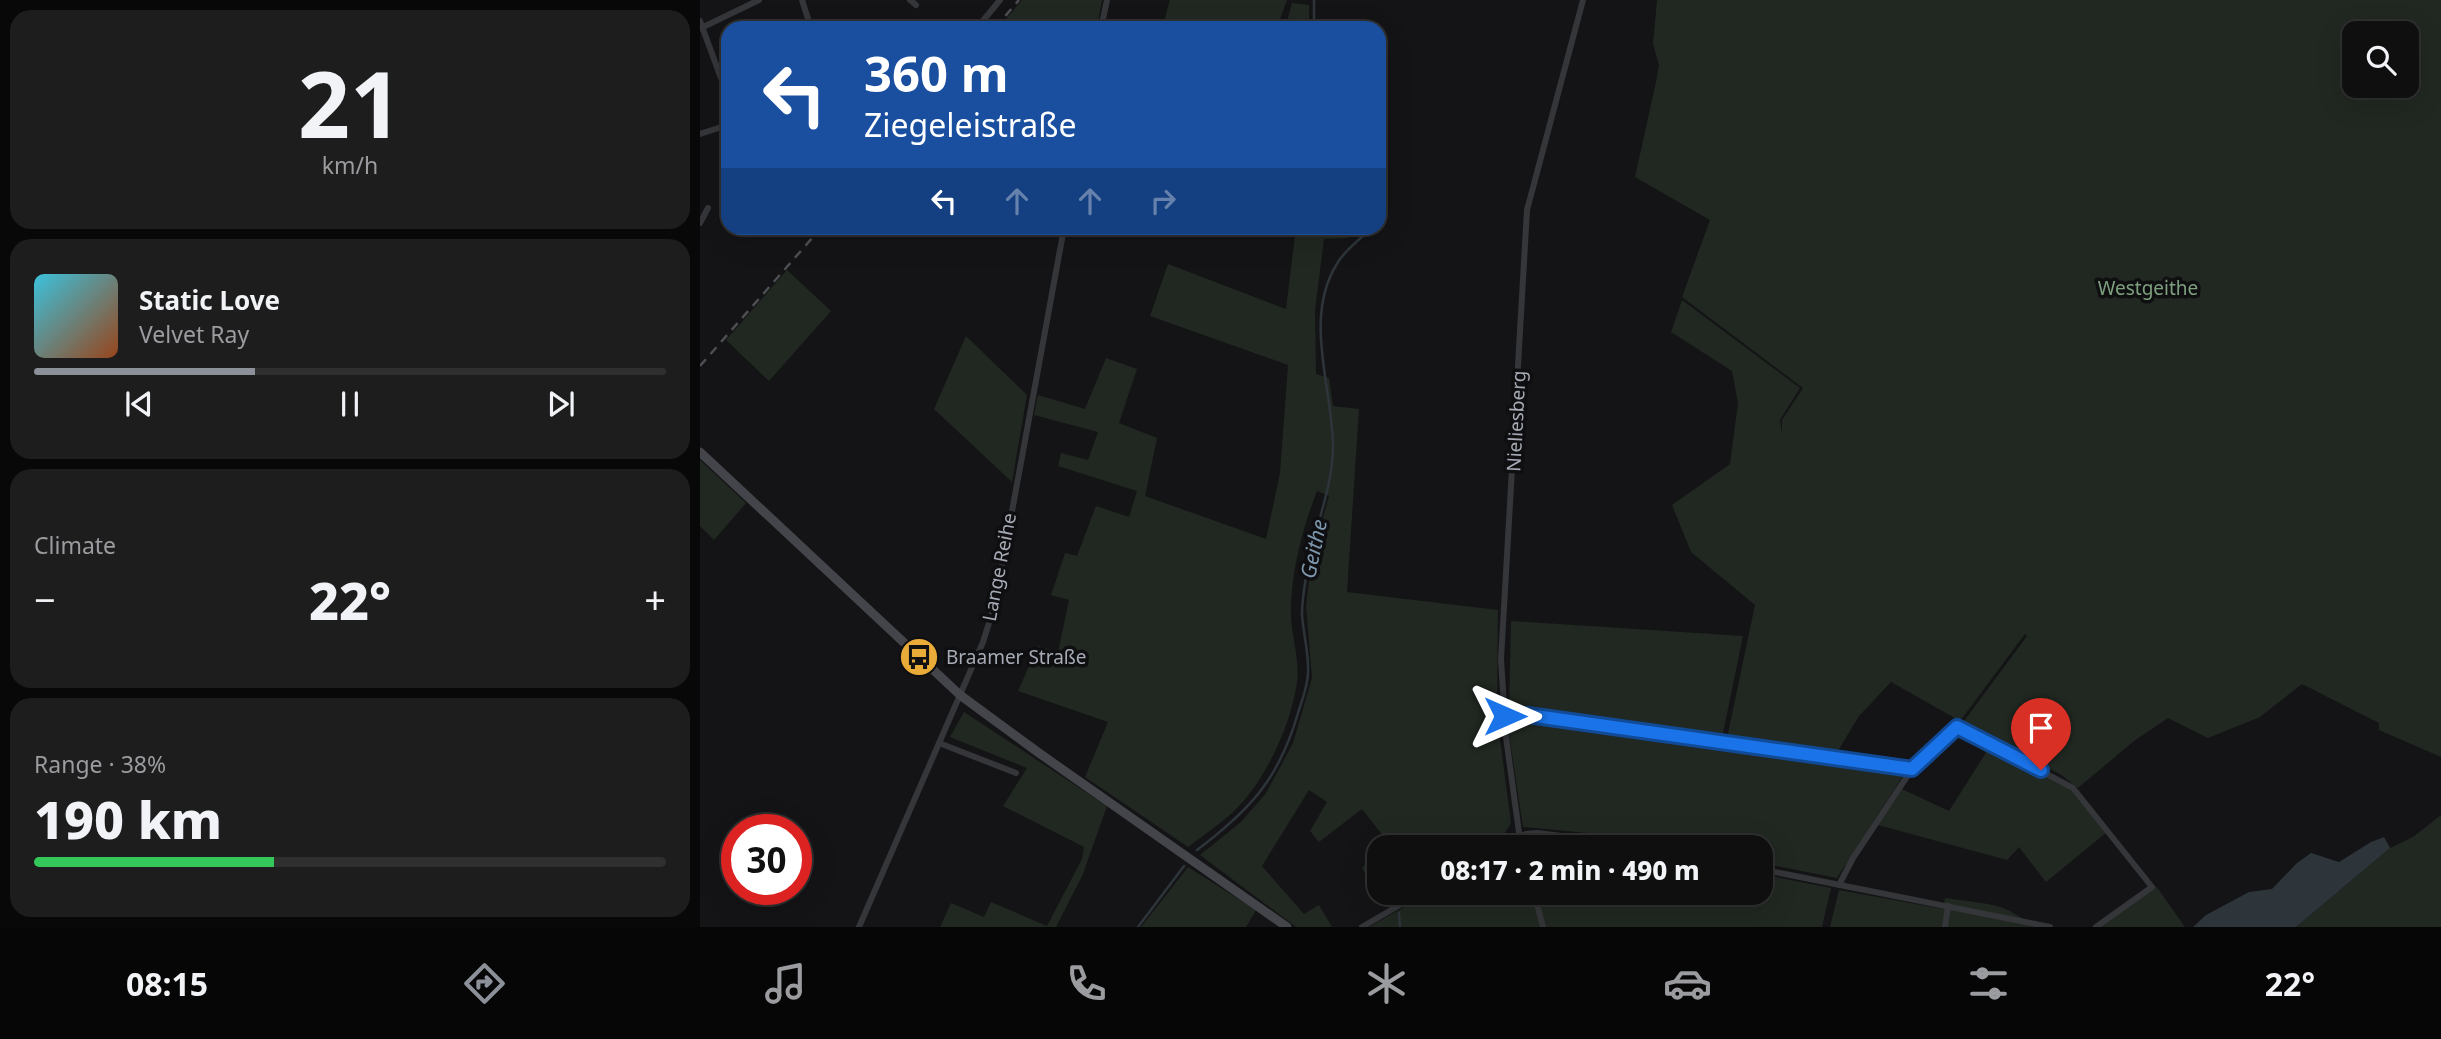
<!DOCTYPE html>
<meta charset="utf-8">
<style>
:root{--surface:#0f0f10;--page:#1d1d1e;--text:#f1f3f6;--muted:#9b9c9f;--line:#2f2f30;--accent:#8c9099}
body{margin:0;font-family:"Noto Sans",sans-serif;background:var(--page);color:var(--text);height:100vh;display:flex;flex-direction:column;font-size:26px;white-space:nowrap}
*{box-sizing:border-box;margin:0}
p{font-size:23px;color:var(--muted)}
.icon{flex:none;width:38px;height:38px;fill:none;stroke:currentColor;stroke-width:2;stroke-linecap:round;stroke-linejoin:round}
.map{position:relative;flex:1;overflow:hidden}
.panel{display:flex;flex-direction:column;gap:10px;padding:10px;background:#080809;width:700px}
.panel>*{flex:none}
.top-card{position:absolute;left:21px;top:21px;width:665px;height:214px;border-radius:21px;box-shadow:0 7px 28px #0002,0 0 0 2px var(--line);background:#1a4fa0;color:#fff;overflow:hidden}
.tools{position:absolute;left:1642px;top:21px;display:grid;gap:14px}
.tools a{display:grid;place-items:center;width:77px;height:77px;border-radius:14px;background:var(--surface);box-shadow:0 7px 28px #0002,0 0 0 2px var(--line);font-size:35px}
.speed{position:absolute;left:21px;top:814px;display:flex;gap:14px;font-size:35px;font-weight:700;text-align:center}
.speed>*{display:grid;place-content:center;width:91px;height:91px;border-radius:50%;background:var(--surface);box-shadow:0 7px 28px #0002,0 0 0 2px var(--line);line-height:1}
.speed .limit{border:10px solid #d22;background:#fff;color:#111}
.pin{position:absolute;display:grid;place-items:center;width:60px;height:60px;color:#fff;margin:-72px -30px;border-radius:50% 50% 50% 0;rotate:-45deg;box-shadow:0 0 7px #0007}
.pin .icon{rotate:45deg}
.me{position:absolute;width:77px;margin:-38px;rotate:90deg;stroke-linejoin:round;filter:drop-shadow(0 0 5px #0008)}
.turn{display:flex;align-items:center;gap:24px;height:147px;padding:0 28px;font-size:32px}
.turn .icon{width:91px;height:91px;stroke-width:2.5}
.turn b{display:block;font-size:49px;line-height:60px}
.lanes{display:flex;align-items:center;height:66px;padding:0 28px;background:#0003;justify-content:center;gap:35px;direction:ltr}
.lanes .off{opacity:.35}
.big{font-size:52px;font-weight:800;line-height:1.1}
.panel .card{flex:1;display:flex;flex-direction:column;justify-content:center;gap:10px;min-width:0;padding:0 24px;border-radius:21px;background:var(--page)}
.panel .dial{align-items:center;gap:0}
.dial b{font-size:91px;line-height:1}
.song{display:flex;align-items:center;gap:21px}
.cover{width:84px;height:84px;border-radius:10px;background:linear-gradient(135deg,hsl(190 70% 55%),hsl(20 70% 35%))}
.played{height:7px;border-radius:4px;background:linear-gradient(90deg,var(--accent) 35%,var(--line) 35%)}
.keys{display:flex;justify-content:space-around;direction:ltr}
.heat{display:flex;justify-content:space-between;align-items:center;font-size:38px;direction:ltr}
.charge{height:10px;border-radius:5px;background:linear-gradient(90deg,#34c759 38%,var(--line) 0)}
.trip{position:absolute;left:667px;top:835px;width:406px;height:70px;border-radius:21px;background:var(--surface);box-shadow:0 7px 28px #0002,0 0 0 2px var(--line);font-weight:800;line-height:70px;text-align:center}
.dock{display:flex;height:112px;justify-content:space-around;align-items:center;background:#060606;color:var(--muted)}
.dock .icon{width:49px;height:49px}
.dock .active{color:var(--accent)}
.dock b{font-size:32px;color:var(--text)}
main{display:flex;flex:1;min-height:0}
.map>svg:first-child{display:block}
.green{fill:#202821;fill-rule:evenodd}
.water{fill:#2d353b}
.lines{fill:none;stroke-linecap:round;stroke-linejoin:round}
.stream{stroke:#2d353b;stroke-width:2.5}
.street{stroke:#35363a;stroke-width:6}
.secondary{stroke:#43454a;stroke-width:9}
.rail{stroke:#4c4e53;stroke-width:2.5;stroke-dasharray:9 7;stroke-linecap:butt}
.route-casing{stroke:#114b97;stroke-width:18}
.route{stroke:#1a73e8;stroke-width:12}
.labels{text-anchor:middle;stroke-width:7;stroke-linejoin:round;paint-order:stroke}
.park-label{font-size:19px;fill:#7ea07f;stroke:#0f0f11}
.street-label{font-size:19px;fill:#a6abb5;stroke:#0f0f11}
.poi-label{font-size:19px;fill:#a6abb5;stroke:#0f0f11;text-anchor:start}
.water-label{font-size:21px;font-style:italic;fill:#7e99af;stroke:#0f0f11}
</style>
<main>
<section class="panel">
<div class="card dial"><b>21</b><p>km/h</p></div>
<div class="card">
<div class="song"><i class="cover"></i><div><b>Static Love</b><p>Velvet Ray</p></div></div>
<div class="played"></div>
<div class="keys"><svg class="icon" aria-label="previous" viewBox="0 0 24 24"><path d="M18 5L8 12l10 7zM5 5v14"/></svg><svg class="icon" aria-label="pause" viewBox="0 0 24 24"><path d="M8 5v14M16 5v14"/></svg><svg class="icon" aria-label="next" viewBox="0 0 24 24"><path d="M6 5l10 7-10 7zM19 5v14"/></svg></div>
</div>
<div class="card"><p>Climate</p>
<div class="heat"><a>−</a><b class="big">22°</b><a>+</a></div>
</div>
<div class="card"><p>Range · 38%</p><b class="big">190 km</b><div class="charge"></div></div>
</section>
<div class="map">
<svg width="1741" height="927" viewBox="0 0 1741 927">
<rect width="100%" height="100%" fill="#141416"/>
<g class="green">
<path d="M 322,0 L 402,0 L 397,28 L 298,28 Z"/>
<path d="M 470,0 L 587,0 L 577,28 L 462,28 Z"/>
<path d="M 957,0 L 1741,0 L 1741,757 L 1679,730 L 1679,723 L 1602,684 L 1560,717 L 1508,738 L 1468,718 L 1434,741 L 1378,788 L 1360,774 L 1261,725 L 1327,636 L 1325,634 L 1260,721 L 1191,682 L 1159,716 L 1136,754 L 1027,738 L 1055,605 L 991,552 L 972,505 L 1030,464 L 1038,403 L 1032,371 L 971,332 L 982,300 L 1100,388 L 1080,420 L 1082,435 L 1082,420 L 1103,388 L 982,297 L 1010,220 L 935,177 L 956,82 L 959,65 L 953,44 ZM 1654,33 L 1706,33 L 1706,86 L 1654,86 Z"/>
<path d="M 592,3 L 609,5 L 609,28 L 585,28 Z"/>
<path d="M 575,228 L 657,228 L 647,238 L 624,239 L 615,310 L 616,374 L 629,378 L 633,406 L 659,409 L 647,592 L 798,610 L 797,716 L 811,823 L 800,841 L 790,847 L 682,847 L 687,841 L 662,809 L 619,842 L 610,831 L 627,802 L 609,790 L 562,866 L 604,914 L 619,905 L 632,927 L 596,927 L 500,855 L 541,822 L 566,793 L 593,743 L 612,678 L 606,606 L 612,557 L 629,496 L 617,491 C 602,530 590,575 591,617 C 592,638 600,661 597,682 C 591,726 564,784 531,814 C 517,826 502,836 488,847 L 385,777 L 408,722 L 318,691 L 338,646 L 358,652 L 369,600 L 351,595 L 365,553 L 377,556 L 396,506 L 429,517 L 437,491 L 358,466 L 361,453 L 388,460 L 398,432 L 334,415 L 338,395 L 385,409 L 406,358 L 437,369 L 419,423 L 457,438 L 445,496 L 566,539 L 580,473 L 588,365 L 450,316 L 468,264 L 586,309 L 595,235 Z"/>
<path d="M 87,270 L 131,311 L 69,381 L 26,340 Z"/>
<path d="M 266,336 L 327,395 L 312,482 L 234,409 Z"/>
<path d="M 0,460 L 46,503 L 14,540 L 0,526 Z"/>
<path d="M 811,621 L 1043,636 L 1022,738 L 809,709 Z"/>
<path d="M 264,712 L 407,806 L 383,874 L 356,927 L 240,927 L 251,903 L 284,917 L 291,902 L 347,926 L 382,859 L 384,847 L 303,806 L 327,768 L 250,737 Z"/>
<path d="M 822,718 L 1206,771 L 1137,878 L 1061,863 L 1060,847 L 976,847 L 920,836 L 823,827 L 809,734 L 810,724 Z"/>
<path d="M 1289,748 L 1374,791 L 1407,832 L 1346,882 L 1319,847 L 1307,860 L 1178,825 L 1202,789 L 1249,811 Z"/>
<path d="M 1741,815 L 1741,927 L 1596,927 L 1690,848 L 1713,837 Z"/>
<path d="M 679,850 L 679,892 L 709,893 L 685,906 L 662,868 Z"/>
<path d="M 488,867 L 556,910 L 546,927 L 441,927 Z"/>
<path d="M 1061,874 L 1131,888 L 1122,927 L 669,927 L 729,893 L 829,893 L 833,903 L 838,899 L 837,892 L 1060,892 Z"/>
<path d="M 1456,886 L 1485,927 L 1400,927 Z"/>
<path d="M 1139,890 L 1243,909 L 1245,898 C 1264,901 1285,902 1303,908 C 1314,912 1327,922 1339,927 L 1130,927 Z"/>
</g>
<path class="water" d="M 1684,837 L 1690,848 L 1596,927 L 1493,927 L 1506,915 L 1549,892 L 1572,889 L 1597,863 L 1611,853 L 1639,862 L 1671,842 Z"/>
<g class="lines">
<g class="stream">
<path d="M 614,0 L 614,28"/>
<path d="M 679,137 L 683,186 L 679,208"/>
<path d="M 497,850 C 550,810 579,779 598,713 C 602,700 608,686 608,672 C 609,653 603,633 602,614 C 602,602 604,589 606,577 C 612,533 632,493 633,448 C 633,387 602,318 638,262 C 646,249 661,239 671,228"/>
<path d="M 699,913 L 700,927"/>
<path d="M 438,927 L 484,866"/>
</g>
<g class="street">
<path d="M 102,0 L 111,28"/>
<path d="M 210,0 L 216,5"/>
<path d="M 0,21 L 28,97"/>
<path d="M 1,28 L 59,0"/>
<path d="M 277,28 L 300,0"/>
<path d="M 401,28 L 407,0"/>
<path d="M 0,134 L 28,125"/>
<path d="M 0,223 L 8,208"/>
<path d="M 805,717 L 828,715 L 1212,769"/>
<path d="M 239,743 L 316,773"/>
<path d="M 801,847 L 826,834 L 837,833 L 952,847"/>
<path d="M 821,847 L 806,737 L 801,659 L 827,210 L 883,0"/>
<path d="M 1060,869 L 1350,927"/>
<path d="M 1139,885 L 1153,858 L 1212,769 L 1257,727 L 1373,788 L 1452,887 L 1396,927"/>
<path d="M 834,892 L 843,927"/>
<path d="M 159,927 L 283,642 L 295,604 L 364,228"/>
<path d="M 662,927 L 722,892"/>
<path d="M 1245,927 L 1248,906"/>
</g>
<path class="secondary" d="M 0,452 L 260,695 L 339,753 L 587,927"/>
<g class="rail">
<path d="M 295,28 L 319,0"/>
<path d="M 0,366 L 121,228"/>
</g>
</g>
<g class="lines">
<g class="route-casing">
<path id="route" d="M 805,716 L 828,715 L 1212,769 L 1257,727 L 1341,770"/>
</g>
<use href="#route" class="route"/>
</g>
<defs>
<g id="bus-disc" transform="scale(2.0125)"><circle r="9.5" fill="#eaac38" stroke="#0f0f11"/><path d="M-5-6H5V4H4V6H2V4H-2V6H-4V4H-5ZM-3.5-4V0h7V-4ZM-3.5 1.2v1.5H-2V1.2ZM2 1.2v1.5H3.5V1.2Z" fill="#111"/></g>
</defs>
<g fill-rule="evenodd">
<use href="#bus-disc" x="219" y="657"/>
</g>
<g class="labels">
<g class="park-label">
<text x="1448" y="295">Westgeithe</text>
</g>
<g class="street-label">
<text transform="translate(816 421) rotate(-87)" y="7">Nieliesberg</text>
<text transform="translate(299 567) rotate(-79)" y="7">Lange Reihe</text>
</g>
<g class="poi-label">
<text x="246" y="664">Braamer Straße</text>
</g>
<g class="water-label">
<text transform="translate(614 549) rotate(-78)" y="7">Geithe</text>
</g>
</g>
</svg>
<div class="tools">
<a><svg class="icon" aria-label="search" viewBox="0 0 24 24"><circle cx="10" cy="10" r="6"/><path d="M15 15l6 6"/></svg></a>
</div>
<div class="speed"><div class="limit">30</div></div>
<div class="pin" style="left:1341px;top:770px;background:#d93025"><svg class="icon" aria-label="arrive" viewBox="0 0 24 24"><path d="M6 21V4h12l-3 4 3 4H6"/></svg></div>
<svg class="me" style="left:805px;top:716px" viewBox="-20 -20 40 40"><path d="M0-17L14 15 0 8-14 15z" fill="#1a73e8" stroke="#fff" stroke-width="4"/></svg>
<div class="trip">08:17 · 2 min · 490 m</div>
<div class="top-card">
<div class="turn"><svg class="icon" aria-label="left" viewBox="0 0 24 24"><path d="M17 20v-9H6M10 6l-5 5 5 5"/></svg><div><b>360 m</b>Ziegeleistraße</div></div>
<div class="lanes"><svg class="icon" aria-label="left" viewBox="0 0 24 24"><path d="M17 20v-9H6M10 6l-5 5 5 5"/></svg><svg class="icon off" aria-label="ahead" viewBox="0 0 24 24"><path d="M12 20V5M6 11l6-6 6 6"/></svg><svg class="icon off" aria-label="ahead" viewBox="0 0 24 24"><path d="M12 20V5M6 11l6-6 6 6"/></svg><svg class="icon off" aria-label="right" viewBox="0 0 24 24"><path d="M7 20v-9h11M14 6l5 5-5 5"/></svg></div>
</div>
</div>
</main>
<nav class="dock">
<b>08:15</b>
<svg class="icon active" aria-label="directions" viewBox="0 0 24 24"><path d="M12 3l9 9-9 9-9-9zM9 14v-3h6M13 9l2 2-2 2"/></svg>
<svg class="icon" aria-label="music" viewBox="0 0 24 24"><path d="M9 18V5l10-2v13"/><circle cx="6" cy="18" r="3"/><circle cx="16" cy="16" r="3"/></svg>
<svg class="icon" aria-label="phone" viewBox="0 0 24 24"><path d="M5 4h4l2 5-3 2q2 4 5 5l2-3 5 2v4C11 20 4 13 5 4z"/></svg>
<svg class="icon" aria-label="climate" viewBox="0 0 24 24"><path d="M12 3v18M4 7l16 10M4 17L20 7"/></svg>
<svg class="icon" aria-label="car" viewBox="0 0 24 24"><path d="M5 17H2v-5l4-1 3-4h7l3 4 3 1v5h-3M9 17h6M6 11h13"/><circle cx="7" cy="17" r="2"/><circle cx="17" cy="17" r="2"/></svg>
<svg class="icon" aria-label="filters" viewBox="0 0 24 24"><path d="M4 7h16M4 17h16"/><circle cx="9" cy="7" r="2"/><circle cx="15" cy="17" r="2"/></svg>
<b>22°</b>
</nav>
